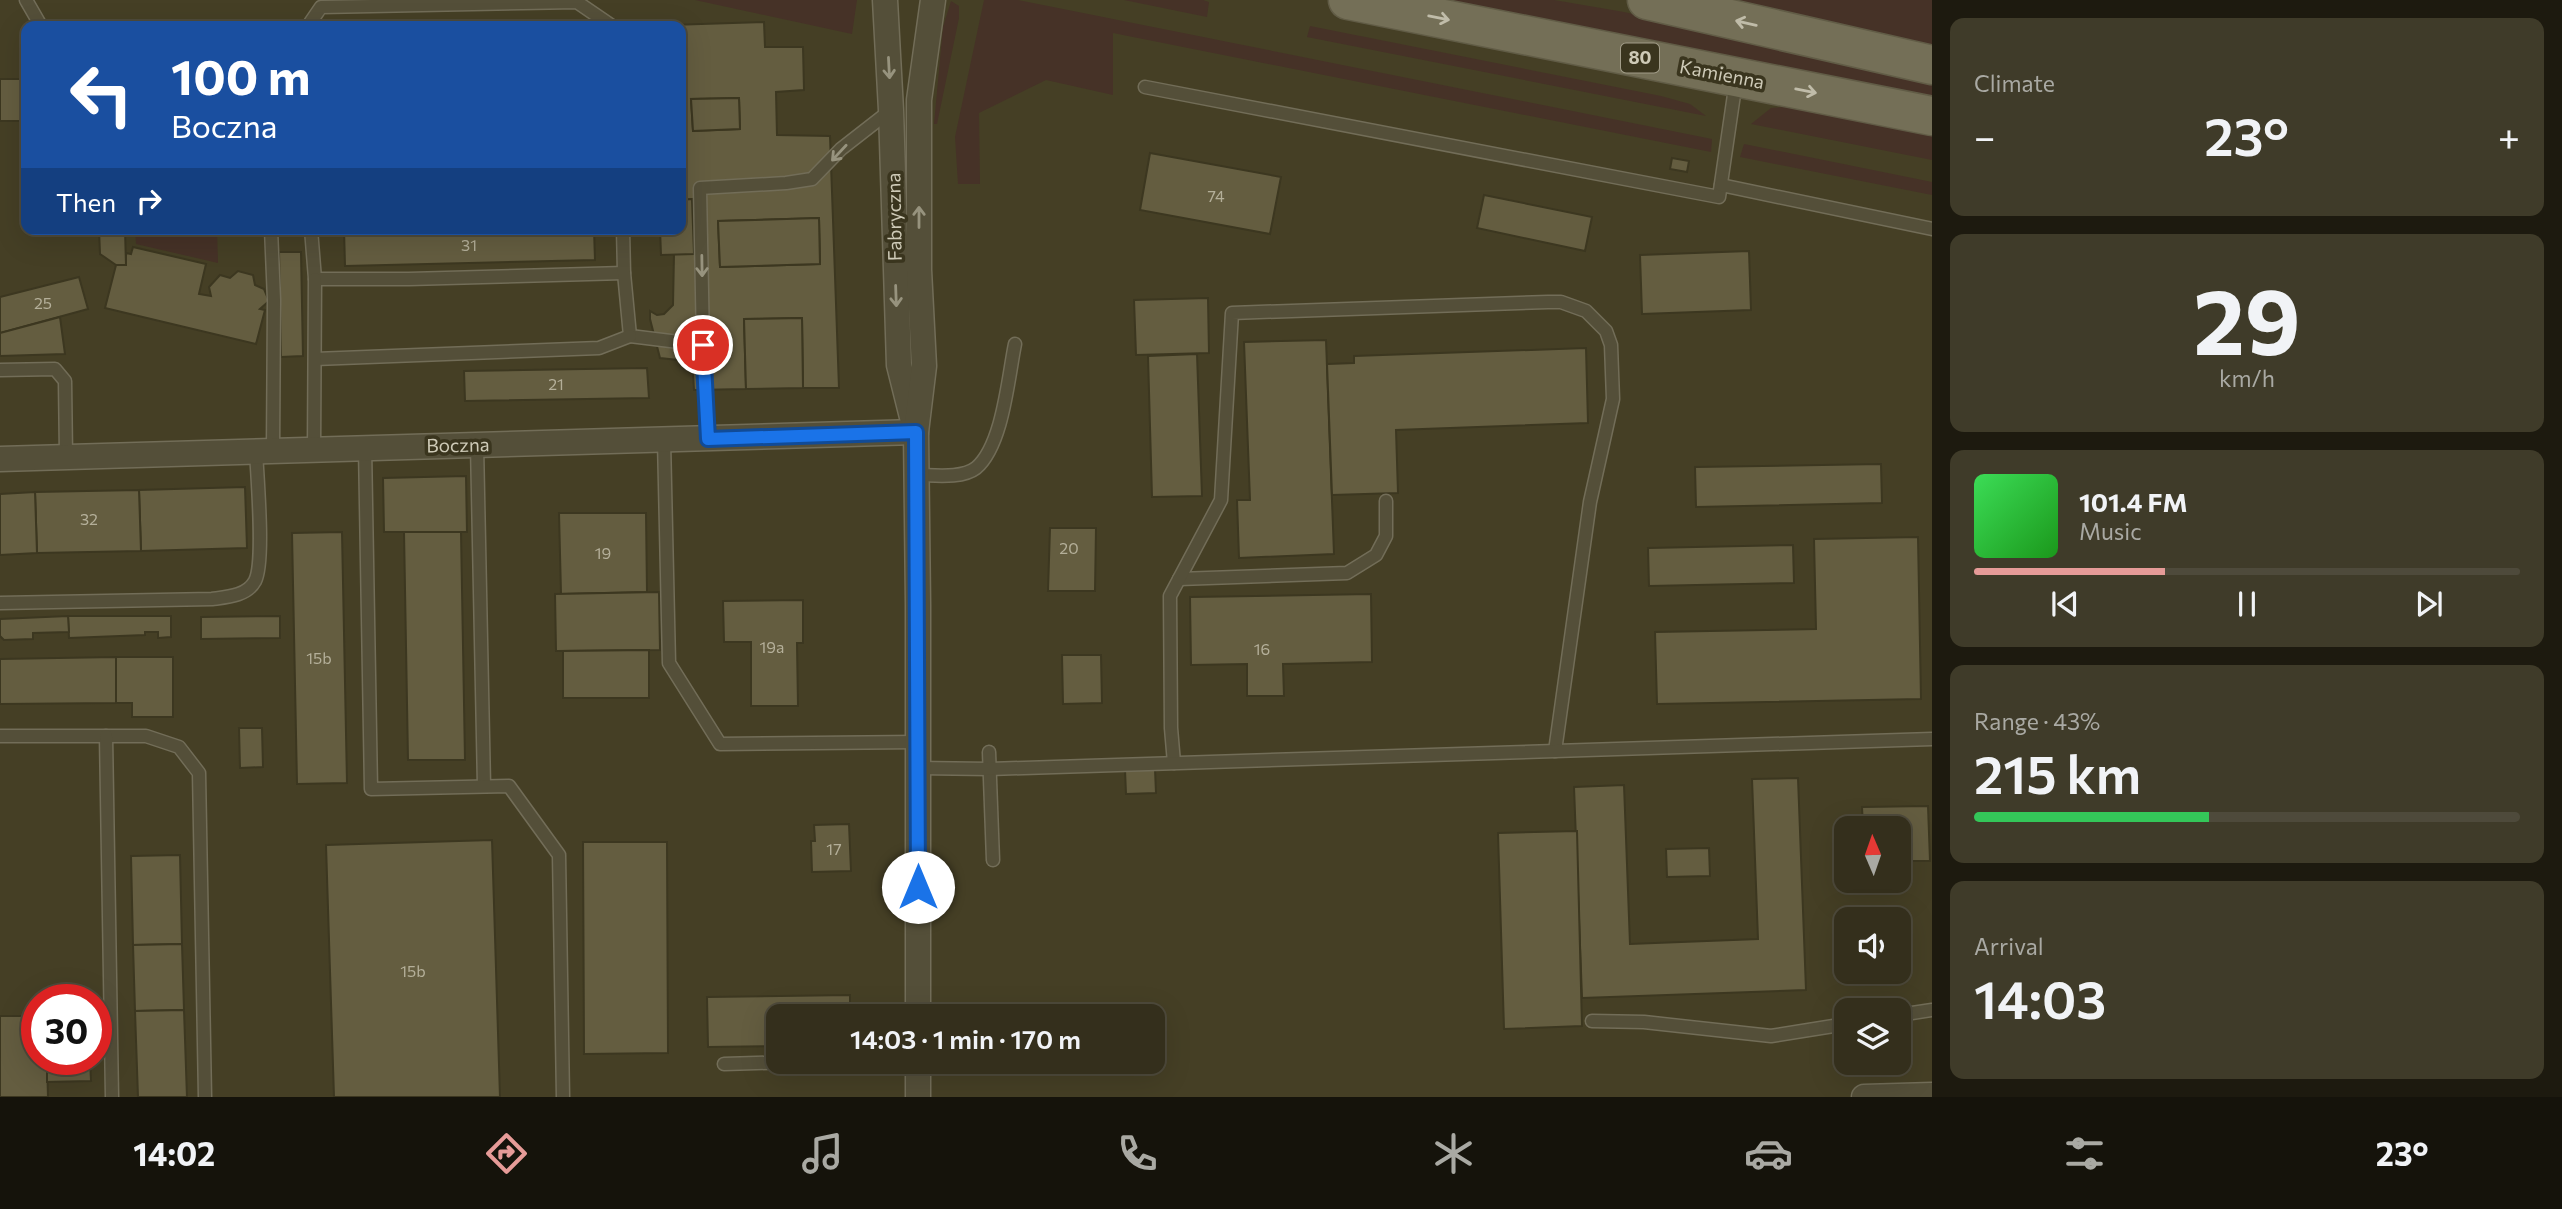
<!DOCTYPE html>
<meta charset="utf-8">
<style>
:root{--surface:#342f1c;--page:#3f3b29;--text:#f1f3f6;--muted:#a9a9a3;--line:#4e4a3b;--accent:#e69b98}
body{margin:0;font-family:Commissioner,sans-serif;background:var(--page);color:var(--text);height:100vh;display:flex;flex-direction:column;font-size:26px;white-space:nowrap}
*{box-sizing:border-box;margin:0}
p{font-size:23px;color:var(--muted)}
.icon{flex:none;width:38px;height:38px;fill:none;stroke:currentColor;stroke-width:2;stroke-linecap:round;stroke-linejoin:round}
.map{position:relative;flex:1;overflow:hidden}
.side{display:flex;flex-direction:column;gap:18px;padding:18px;background:#1d1a0f;width:630px}
.side>*{flex:none}
.banner{position:absolute;left:21px;top:21px;width:665px;height:214px;border-radius:14px;box-shadow:0 7px 28px #0002,0 0 0 2px var(--line);background:#1a4fa0;color:#fff;overflow:hidden}
.needle{width:46px;rotate:358deg}
.controls{position:absolute;left:1834px;top:816px;display:grid;gap:14px}
.controls a{display:grid;place-items:center;width:77px;height:77px;border-radius:14px;background:var(--surface);box-shadow:0 7px 28px #0002,0 0 0 2px var(--line);font-size:35px}
.speed{position:absolute;left:21px;top:984px;display:flex;gap:14px;font-size:35px;font-weight:700;text-align:center}
.speed>*{display:grid;place-content:center;width:91px;height:91px;border-radius:50%;background:var(--surface);box-shadow:0 7px 28px #0002,0 0 0 2px var(--line);line-height:1}
.speed .limit{border:10px solid #d22;background:#fff;color:#111}
.pin{position:absolute;display:grid;place-items:center;width:60px;height:60px;color:#fff;margin:-30px;border:4px solid #fff;border-radius:50%;box-shadow:0 2px 7px #0007}
.me{position:absolute;width:77px;margin:-38px;rotate:0deg;stroke-linejoin:round;filter:drop-shadow(0 0 5px #0008)}
.turn{display:flex;align-items:center;gap:24px;height:147px;padding:0 35px;font-size:32px}
.turn .icon{width:91px;height:91px;stroke-width:2.5}
.turn b{display:block;font-size:49px;line-height:60px}
.then{display:flex;align-items:center;height:66px;padding:0 35px;background:#0003;gap:14px;font-size:26px}
.big{font-size:52px;font-weight:600;line-height:1.1}
.side .card{flex:1;display:flex;flex-direction:column;justify-content:center;gap:10px;min-width:0;padding:0 24px;border-radius:14px;background:var(--page)}
.side .dial{align-items:center;gap:0}
.dial b{font-size:91px;line-height:1}
.song{display:flex;align-items:center;gap:21px}
.cover{width:84px;height:84px;border-radius:10px;background:linear-gradient(135deg,hsl(130 70% 55%),hsl(120 70% 35%))}
.played{height:7px;border-radius:4px;background:linear-gradient(90deg,var(--accent) 35%,var(--line) 35%)}
.keys{display:flex;justify-content:space-around;direction:ltr}
.heat{display:flex;justify-content:space-between;align-items:center;font-size:38px;direction:ltr}
.charge{height:10px;border-radius:5px;background:linear-gradient(90deg,#34c759 43%,var(--line) 0)}
.trip{position:absolute;left:766px;top:1004px;width:399px;height:70px;border-radius:14px;background:var(--surface);box-shadow:0 7px 28px #0002,0 0 0 2px var(--line);font-weight:600;line-height:70px;text-align:center}
.tab-bar{display:flex;height:112px;justify-content:space-around;align-items:center;background:#15130b;color:var(--muted)}
.tab-bar .icon{width:49px;height:49px}
.tab-bar .selected{color:var(--accent)}
.tab-bar b{font-size:32px;color:var(--text)}
main{display:flex;flex:1;min-height:0}
.map>svg:first-child{display:block}
.green{fill:#463227}
.building{fill:#645d40;stroke:#3c3720;stroke-width:2;fill-rule:evenodd}
.lines{fill:none;stroke-linecap:round;stroke-linejoin:round}
.service-casing{stroke:#726d58;stroke-width:15}
.minor-casing{stroke:#726d58;stroke-width:27}
.primary-casing{stroke:#615c46;stroke-width:41}
.service{stroke:#544f39;stroke-width:12}
.minor{stroke:#544f39;stroke-width:24}
.primary{stroke:#746f57;stroke-width:38}
.oneway{stroke:#c0bca9}
.oneway2{stroke:#97937e}
.route-casing{stroke:#114b97;stroke-width:18}
.route{stroke:#1a73e8;stroke-width:12}
.labels{text-anchor:middle;stroke-width:7;stroke-linejoin:round;paint-order:stroke}
.number-label{font-size:16px;fill:#b4af99}
.shield{fill:#3a351e;stroke:#a29d89;stroke-width:2}
.shield-label{font-size:18px;font-weight:bold;fill:#cecab7}
.street-label{font-size:19px;fill:#cecab7;stroke:#3a351e}
</style>
<main>
<div class="map">
<svg width="1932" height="1097" viewBox="0 0 1932 1097">
<rect width="100%" height="100%" fill="#453f25"/>
<g class="green">
<path d="M 695,0 L 857,0 L 852,34 Z"/>
<path d="M 984,0 L 1018,0 L 1712,139 L 1711,152 L 1113,33 L 1113,95 L 1046,80 L 979,113 L 980,184 L 958,184 L 955,137 Z"/>
<path d="M 1124,0 L 1203,0 L 1209,2 L 1207,17 Z"/>
<path d="M 1433,0 L 1554,0 L 1624,12 L 1932,81 L 1932,99 Z"/>
<path d="M 1728,0 L 1932,0 L 1932,48 Z"/>
<path d="M 951,1 L 959,6 L 959,18 L 937,124 L 934,124 L 943,27 Z"/>
<path d="M 1310,26 L 1661,96 L 1690,104 L 1706,116 L 1307,37 Z"/>
<path d="M 1795,106 L 1932,134 L 1932,160 L 1751,124 L 1771,108 Z"/>
<path d="M 1744,144 L 1932,182 L 1932,195 L 1740,157 Z"/>
<path d="M 135,229 L 217,229 L 218,263 L 136,244 Z"/>
</g>
<g class="building">
<path d="M 764,22 L 765,47 L 803,47 L 804,90 L 776,92 L 777,135 L 830,136 L 839,388 L 803,388 L 802,318 L 744,319 L 746,389 L 694,390 L 693,373 L 686,365 L 678,360 L 660,358 L 650,319 L 650,311 L 657,315 L 664,314 L 673,305 L 674,254 L 694,254 L 692,199 L 681,200 L 681,26 L 670,25 ZM 739,98 L 740,129 L 693,131 L 691,99 ZM 819,218 L 820,264 L 720,267 L 718,221 Z"/>
<rect x="0" y="79" width="26" height="42"/>
<path d="M 739,98 L 740,129 L 693,131 L 691,99 Z"/>
<path d="M 1150,153 L 1281,177 L 1270,234 L 1140,210 Z"/>
<path d="M 1672,158 L 1689,161 L 1687,172 L 1670,169 Z"/>
<path d="M 1484,195 L 1592,217 L 1585,251 L 1477,228 Z"/>
<path d="M 692,199 L 694,254 L 661,255 L 660,229 L 681,229 L 681,200 Z"/>
<path d="M 819,218 L 820,264 L 720,267 L 718,221 Z"/>
<path d="M 99,229 L 125,229 L 126,265 L 116,265 L 100,254 Z"/>
<path d="M 344,229 L 594,229 L 595,260 L 345,266 Z"/>
<path d="M 133,247 L 206,264 L 199,294 L 211,296 L 209,287 L 220,275 L 230,278 L 238,271 L 253,275 L 255,285 L 264,289 L 269,301 L 260,309 L 265,310 L 256,344 L 105,308 L 116,265 L 126,265 L 126,253 L 131,254 Z"/>
<path d="M 1749,251 L 1751,310 L 1642,314 L 1640,255 Z"/>
<path d="M 279,252 L 301,252 L 303,356 L 281,357 Z"/>
<path d="M 79,277 L 88,309 L 0,333 L 0,297 Z"/>
<path d="M 1208,298 L 1209,353 L 1136,355 L 1134,300 Z"/>
<path d="M 60,317 L 65,354 L 0,356 L 0,333 Z"/>
<path d="M 802,318 L 803,388 L 746,389 L 744,319 Z"/>
<path d="M 1326,340 L 1334,554 L 1239,558 L 1237,500 L 1250,500 L 1244,342 Z"/>
<path d="M 1586,348 L 1588,423 L 1396,430 L 1398,493 L 1332,495 L 1327,364 L 1354,363 L 1354,356 Z"/>
<path d="M 1197,354 L 1202,496 L 1152,497 L 1148,356 Z"/>
<path d="M 647,368 L 649,398 L 465,401 L 464,371 Z"/>
<path d="M 1881,464 L 1882,503 L 1696,507 L 1695,467 Z"/>
<path d="M 466,476 L 467,532 L 384,532 L 383,478 Z"/>
<path d="M 245,487 L 247,548 L 141,551 L 139,490 Z"/>
<path d="M 139,490 L 141,551 L 37,553 L 35,492 Z"/>
<path d="M 35,492 L 37,553 L 0,555 L 0,494 Z"/>
<path d="M 559,513 L 646,513 L 647,592 L 561,594 Z"/>
<path d="M 1050,528 L 1096,528 L 1095,591 L 1048,591 Z"/>
<path d="M 342,532 L 347,783 L 297,784 L 292,533 Z"/>
<path d="M 404,532 L 461,532 L 465,760 L 408,760 Z"/>
<path d="M 1918,537 L 1921,699 L 1657,704 L 1655,632 L 1816,629 L 1814,539 Z"/>
<path d="M 1793,545 L 1794,583 L 1649,586 L 1648,548 Z"/>
<path d="M 659,592 L 660,650 L 556,651 L 555,594 Z"/>
<path d="M 1371,594 L 1372,662 L 1283,664 L 1284,696 L 1247,696 L 1247,664 L 1191,665 L 1190,597 Z"/>
<path d="M 803,600 L 803,643 L 797,643 L 798,706 L 751,706 L 751,642 L 724,642 L 723,601 Z"/>
<path d="M 68,616 L 171,616 L 171,637 L 158,638 L 158,632 L 145,632 L 145,635 L 69,638 Z"/>
<path d="M 68,616 L 69,632 L 33,633 L 33,639 L 4,640 L 0,636 L 0,619 Z"/>
<path d="M 280,616 L 280,638 L 201,639 L 201,617 Z"/>
<path d="M 649,650 L 649,698 L 563,698 L 563,651 Z"/>
<path d="M 1062,655 L 1101,655 L 1102,703 L 1063,704 Z"/>
<path d="M 116,657 L 173,657 L 173,717 L 132,717 L 132,703 L 116,703 Z"/>
<path d="M 116,657 L 116,703 L 0,704 L 0,659 Z"/>
<path d="M 239,728 L 262,728 L 263,767 L 240,768 Z"/>
<path d="M 1155,769 L 1156,793 L 1126,794 L 1125,770 Z"/>
<path d="M 1798,778 L 1806,990 L 1582,998 L 1574,787 L 1624,785 L 1630,944 L 1758,939 L 1752,779 Z"/>
<path d="M 1928,806 L 1930,861 L 1899,861 L 1899,828 L 1863,828 L 1862,807 Z"/>
<path d="M 849,824 L 851,871 L 812,872 L 811,841 L 815,841 L 814,825 Z"/>
<path d="M 1577,831 L 1582,1026 L 1504,1029 L 1498,833 Z"/>
<path d="M 492,840 L 500,1097 L 334,1097 L 326,845 Z"/>
<path d="M 583,842 L 667,842 L 668,1053 L 584,1054 Z"/>
<path d="M 1709,848 L 1710,876 L 1667,877 L 1666,849 Z"/>
<path d="M 180,855 L 182,944 L 133,945 L 131,856 Z"/>
<path d="M 182,944 L 184,1010 L 135,1011 L 133,945 Z"/>
<path d="M 850,995 L 850,1017 L 779,1017 L 779,1046 L 708,1047 L 707,997 Z"/>
<path d="M 1122,1005 L 1122,1017 L 1091,1017 L 1091,1006 Z"/>
<path d="M 184,1010 L 187,1097 L 138,1097 L 135,1011 Z"/>
<path d="M 0,1016 L 37,1016 L 37,1059 L 47,1059 L 48,1097 L 0,1097 Z"/>
<path d="M 47,1059 L 90,1059 L 91,1081 L 47,1082 Z"/>
</g>
<g class="lines">
<g class="service-casing">
<g id="service">
<path d="M 26,0 L 41,26"/>
<path d="M 308,26 L 321,7 L 577,2 L 612,26"/>
<path d="M 1145,87 L 1719,197 L 1736,81"/>
<path d="M 1721,185 L 1932,229"/>
<path d="M 271,229 L 274,300 L 273,450"/>
<path d="M 311,229 L 315,279 L 409,279 L 624,273"/>
<path d="M 623,229 L 624,273 L 630,336 L 703,345 L 708,439"/>
<path d="M 703,345 L 700,188 L 786,183 L 812,179 L 841,149 L 891,110"/>
<path d="M 315,359 L 599,348 L 630,336"/>
<path d="M 0,370 L 55,369 L 65,381 L 66,456"/>
<path d="M 664,440 L 669,663 L 720,744 L 918,742"/>
<path d="M 477,445 L 484,786"/>
<path d="M 365,447 L 371,789 L 509,786 L 559,855 L 563,1097"/>
<path d="M 314,449 L 315,279"/>
<path d="M 917,475 C 933,475 962,479 976,468 C 1003,445 1008,378 1015,344"/>
<path d="M 1179,579 L 1347,573 L 1376,555 L 1386,536 L 1386,501"/>
<path d="M 0,603 L 212,599 C 227,597 247,596 255,581 C 265,562 257,476 256,450"/>
<path d="M 0,736 L 146,736 L 179,747 L 199,773 L 205,1097"/>
<path d="M 106,736 L 112,1097"/>
<path d="M 989,752 L 993,860"/>
<path d="M 1174,763 L 1171,728 L 1170,596 L 1221,500 L 1232,313 L 1548,302 L 1561,302 L 1586,311 L 1606,331 L 1611,345 L 1613,399 L 1590,502 L 1555,751"/>
<path d="M 918,768 L 990,769 L 1932,739"/>
<path d="M 1899,1015 L 1932,1010"/>
<path d="M 1592,1021 L 1644,1022 L 1771,1036 L 1846,1024"/>
<path d="M 724,1064 L 793,1062"/>
</g>
</g>
<g class="minor-casing">
<g id="minor">
<path d="M 885,0 L 891,110 L 899,365 L 912,417"/>
<path d="M 0,459 L 916,432"/>
<path d="M 918,1017 L 918,605 L 916,432 L 924,366 L 919,270 L 919,100 L 933,0"/>
<path d="M 918,1062 L 918,1097"/>
<path d="M 1864,1097 L 1932,1095"/>
</g>
</g>
<g class="primary-casing">
<g id="primary">
<path d="M 1348,0 L 1932,116"/>
<path d="M 1647,0 L 1932,65"/>
</g>
</g>
<use href="#service" class="service"/>
<use href="#minor" class="minor"/>
<use href="#primary" class="primary"/>
</g>
<defs><path id="oneway-shaft" d="M-6 0H5M1.5-3L5.5 0L1.5 3" fill="none" stroke-width="1.6" stroke-linecap="round" stroke-linejoin="round" transform="scale(1.75)"/></defs>
<g class="oneway">
<use href="#oneway-shaft" transform="translate(1439 18) rotate(11)"/>
<use href="#oneway-shaft" transform="translate(1746 23) rotate(-167)"/>
<use href="#oneway-shaft" transform="translate(1806 91) rotate(11)"/>
</g>
<g class="oneway2">
<use href="#oneway-shaft" transform="translate(889 68) rotate(87)"/>
<use href="#oneway-shaft" transform="translate(839 153) rotate(133)"/>
<use href="#oneway-shaft" transform="translate(919 217) rotate(-90)"/>
<use href="#oneway-shaft" transform="translate(702 266) rotate(89)"/>
<use href="#oneway-shaft" transform="translate(896 296) rotate(88)"/>
</g>
<g class="lines">
<g class="route-casing">
<path id="route" d="M 703,345 L 708,439 L 916,432 L 918,887"/>
</g>
<use href="#route" class="route"/>
</g>
<g class="labels">
<g class="number-label">
<text x="1216" y="202">74</text>
<text x="469" y="251">31</text>
<text x="43" y="309">25</text>
<text x="556" y="390">21</text>
<text x="89" y="525">32</text>
<text x="1069" y="554">20</text>
<text x="603" y="559">19</text>
<text x="772" y="653">19a</text>
<text x="1262" y="655">16</text>
<text x="319" y="664">15b</text>
<text x="834" y="855">17</text>
<text x="413" y="977">15b</text>
</g>
<rect class="shield" x="1621" y="43.5" width="38" height="29" rx="5"/>
<g class="shield-label">
<text x="1640" y="64">80</text>
</g>
<g class="street-label">
<text transform="translate(1722 74) rotate(11)" y="7">Kamienna</text>
<text transform="translate(894 217) rotate(-91)" y="7">Fabryczna</text>
<text transform="translate(458 445) rotate(-1)" y="7">Boczna</text>
</g>
</g>
</svg>
<div class="controls">
<a><svg class="needle" viewBox="-14 -14 28 28"><path d="M0-13l5 13h-10z" fill="#e53935"/><path d="M0 13l5-13h-10z" fill="#a9a9a3"/></svg></a>
<a><svg class="icon" aria-label="sound" viewBox="0 0 24 24"><path d="M4 9h4l5-4v14l-5-4H4zM17 9q2 3 0 6"/></svg></a>
<a><svg class="icon" aria-label="layers" viewBox="0 0 24 24"><path d="M12 4l9 5-9 5-9-5zM3 14l9 5 9-5"/></svg></a>
</div>
<div class="speed"><div class="limit">30</div></div>
<div class="pin" style="left:703px;top:345px;background:#d93025"><svg class="icon" aria-label="arrive" viewBox="0 0 24 24"><path d="M6 21V4h12l-3 4 3 4H6"/></svg></div>
<svg class="me" style="left:918px;top:887px" viewBox="-20 -20 40 40"><circle r="19" fill="#fff"/><path d="M0-13L10 11 0 6-10 11z" fill="#1a73e8"/></svg>
<div class="trip">14:03 · 1 min · 170 m</div>
<div class="banner">
<div class="turn"><svg class="icon" aria-label="left" viewBox="0 0 24 24"><path d="M17 20v-9H6M10 6l-5 5 5 5"/></svg><div><b>100 m</b>Boczna</div></div>
<div class="then">Then<svg class="icon" aria-label="right" viewBox="0 0 24 24"><path d="M7 20v-9h11M14 6l5 5-5 5"/></svg></div>
</div>
</div>
<section class="side">
<div class="card"><p>Climate</p>
<div class="heat"><a>−</a><b class="big">23°</b><a>+</a></div>
</div>
<div class="card dial"><b>29</b><p>km/h</p></div>
<div class="card">
<div class="song"><i class="cover"></i><div><b>101.4 FM</b><p>Music</p></div></div>
<div class="played"></div>
<div class="keys"><svg class="icon" aria-label="previous" viewBox="0 0 24 24"><path d="M18 5L8 12l10 7zM5 5v14"/></svg><svg class="icon" aria-label="pause" viewBox="0 0 24 24"><path d="M8 5v14M16 5v14"/></svg><svg class="icon" aria-label="next" viewBox="0 0 24 24"><path d="M6 5l10 7-10 7zM19 5v14"/></svg></div>
</div>
<div class="card"><p>Range · 43%</p><b class="big">215 km</b><div class="charge"></div></div>
<div class="card"><p>Arrival</p><b class="big">14:03</b></div>
</section>
</main>
<nav class="tab-bar">
<b>14:02</b>
<svg class="icon selected" aria-label="directions" viewBox="0 0 24 24"><path d="M12 3l9 9-9 9-9-9zM9 14v-3h6M13 9l2 2-2 2"/></svg>
<svg class="icon" aria-label="music" viewBox="0 0 24 24"><path d="M9 18V5l10-2v13"/><circle cx="6" cy="18" r="3"/><circle cx="16" cy="16" r="3"/></svg>
<svg class="icon" aria-label="phone" viewBox="0 0 24 24"><path d="M5 4h4l2 5-3 2q2 4 5 5l2-3 5 2v4C11 20 4 13 5 4z"/></svg>
<svg class="icon" aria-label="climate" viewBox="0 0 24 24"><path d="M12 3v18M4 7l16 10M4 17L20 7"/></svg>
<svg class="icon" aria-label="car" viewBox="0 0 24 24"><path d="M5 17H2v-5l4-1 3-4h7l3 4 3 1v5h-3M9 17h6M6 11h13"/><circle cx="7" cy="17" r="2"/><circle cx="17" cy="17" r="2"/></svg>
<svg class="icon" aria-label="filters" viewBox="0 0 24 24"><path d="M4 7h16M4 17h16"/><circle cx="9" cy="7" r="2"/><circle cx="15" cy="17" r="2"/></svg>
<b>23°</b>
</nav>
